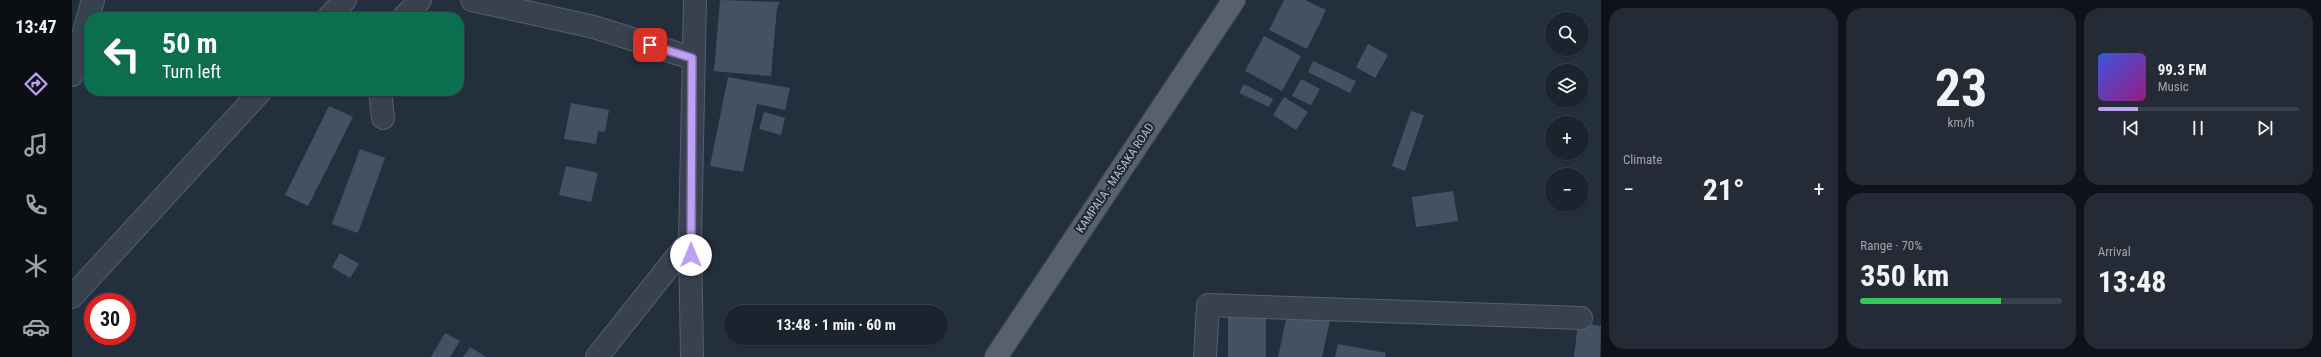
<!DOCTYPE html>
<meta charset="utf-8">
<style>
:root{--surface:#1b232e;--page:#242b36;--text:#f1f3f6;--muted:#a0a4aa;--line:#39404a;--accent:#bca0f2}
body{margin:0;font-family:"Roboto Condensed",sans-serif;background:var(--page);color:var(--text);height:100vh;display:flex;flex-direction:column;font-size:15px;white-space:nowrap}
*{box-sizing:border-box;margin:0}
p{font-size:13px;color:var(--muted)}
.icon{flex:none;width:22px;height:22px;fill:none;stroke:currentColor;stroke-width:2;stroke-linecap:round;stroke-linejoin:round}
.map{position:relative;flex:1;overflow:hidden}
.sheet{display:flex;flex-direction:column;gap:8px;padding:8px;background:#0f1319;width:720px}
.sheet>*{flex:none}
.hud{position:absolute;left:12px;top:12px;width:380px;height:84px;border-radius:16px;box-shadow:0 1px 3px #0004,0 0 0 1px var(--line);background:#0b6e4f;color:#fff;overflow:hidden}
.tools{position:absolute;left:1473px;top:12px;display:grid;gap:8px}
.tools a{display:grid;place-items:center;width:44px;height:44px;border-radius:50%;background:var(--surface);box-shadow:0 1px 3px #0004,0 0 0 1px var(--line);font-size:20px}
.speed{position:absolute;left:12px;top:293px;display:flex;gap:8px;font-size:20px;font-weight:700;text-align:center}
.speed>*{display:grid;place-content:center;width:52px;height:52px;border-radius:50%;background:var(--surface);box-shadow:0 1px 3px #0004,0 0 0 1px var(--line);line-height:1}
.speed .limit{border:6px solid #d22;background:#fff;color:#111}
.pin{position:absolute;display:grid;place-items:center;width:34px;height:34px;color:#fff;margin:-17px;border-radius:8px;box-shadow:0 2px 6px #0006}
.me{position:absolute;width:44px;margin:-22px;rotate:0deg;stroke-linejoin:round;filter:drop-shadow(0 0 3px #0008)}
.turn{display:flex;align-items:center;gap:14px;height:84px;padding:0 12px;font-size:18px}
.turn .icon{width:52px;height:52px;stroke-width:2.5}
.turn b{display:block;font-size:28px;line-height:34px}
.big{font-size:30px;font-weight:700;line-height:1.1}
.sheet .widget{flex:1;display:flex;flex-direction:column;justify-content:center;gap:6px;min-width:0;padding:0 14px;border-radius:16px;background:var(--page)}
.sheet .dial{align-items:center;gap:0}
.dial b{font-size:52px;line-height:1}
.song{display:flex;align-items:center;gap:12px}
.cover{width:48px;height:48px;border-radius:6px;background:linear-gradient(135deg,hsl(230 70% 55%),hsl(310 70% 35%))}
.played{height:4px;border-radius:2px;background:linear-gradient(90deg,var(--accent) 20%,var(--line) 20%)}
.keys{display:flex;justify-content:space-around;direction:ltr}
.heat{display:flex;justify-content:space-between;align-items:center;font-size:22px;direction:ltr}
.charge{height:6px;border-radius:3px;background:linear-gradient(90deg,#34c759 70%,var(--line) 0)}
.sheet .tiles{flex:1;display:grid;gap:8px;grid-template-columns:repeat(3,1fr)}
.widget:first-child{grid-row:span 2}
.trip{position:absolute;left:652px;top:305px;width:224px;height:40px;border-radius:20px;background:var(--surface);box-shadow:0 1px 3px #0004,0 0 0 1px var(--line);font-weight:700;line-height:40px;text-align:center}
main{display:flex;flex:1;min-height:0}
.menu{display:flex;flex-direction:column;width:72px;justify-content:space-around;align-items:center;background:#0b0e12;color:var(--muted)}
.menu .icon{width:28px;height:28px}
.menu .current{color:var(--accent)}
.menu b{font-size:18px;color:var(--text)}
.map>svg:first-child{display:block}
.building{fill:#455162}
.lines{fill:none;stroke-linecap:round;stroke-linejoin:round}
.minor-casing{stroke:#565f6c;stroke-width:24}
.major-casing{stroke:#414a57;stroke-width:24}
.minor{stroke:#38414e;stroke-width:22}
.major{stroke:#56606e;stroke-width:22}
.route-casing{stroke:#7a689d;stroke-width:10}
.route{stroke:#bca0f2;stroke-width:7}
.labels{text-anchor:middle;stroke-width:4;stroke-linejoin:round;paint-order:stroke}
.street-label{font-size:12px;fill:#b4bcc9;stroke:#1d2633}
</style>
<main>
<nav class="menu">
<b>13:47</b>
<svg class="icon current" aria-label="directions" viewBox="0 0 24 24"><path d="M12 3l9 9-9 9-9-9zM9 14v-3h6M13 9l2 2-2 2"/></svg>
<svg class="icon" aria-label="music" viewBox="0 0 24 24"><path d="M9 18V5l10-2v13"/><circle cx="6" cy="18" r="3"/><circle cx="16" cy="16" r="3"/></svg>
<svg class="icon" aria-label="phone" viewBox="0 0 24 24"><path d="M5 4h4l2 5-3 2q2 4 5 5l2-3 5 2v4C11 20 4 13 5 4z"/></svg>
<svg class="icon" aria-label="climate" viewBox="0 0 24 24"><path d="M12 3v18M4 7l16 10M4 17L20 7"/></svg>
<svg class="icon" aria-label="car" viewBox="0 0 24 24"><path d="M5 17H2v-5l4-1 3-4h7l3 4 3 1v5h-3M9 17h6M6 11h13"/><circle cx="7" cy="17" r="2"/><circle cx="17" cy="17" r="2"/></svg>
</nav>
<div class="map">
<svg width="1529" height="357" viewBox="0 0 1529 357">
<rect width="100%" height="100%" fill="#242f3e"/>
<g class="building">
<path d="M 648,0 L 708,2 L 705,8 L 699,76 L 642,71 Z"/>
<path d="M 1212,0 L 1233,0 L 1254,10 L 1235,49 L 1197,30 Z"/>
<path d="M 1192,36 L 1229,56 L 1210,91 L 1173,71 Z"/>
<path d="M 1296,44 L 1316,55 L 1303,78 L 1284,67 Z"/>
<path d="M 1241,61 L 1284,81 L 1278,93 L 1236,72 Z"/>
<path d="M 656,77 L 718,88 L 713,110 L 685,104 L 671,172 L 638,166 Z"/>
<path d="M 1229,79 L 1248,89 L 1239,105 L 1220,96 Z"/>
<path d="M 1172,84 L 1201,99 L 1197,107 L 1167,93 Z"/>
<path d="M 1212,97 L 1236,112 L 1224,130 L 1201,115 Z"/>
<path d="M 499,103 L 537,110 L 533,132 L 526,131 L 524,144 L 492,139 Z"/>
<path d="M 257,106 L 281,117 L 236,206 L 213,195 Z"/>
<path d="M 1339,111 L 1352,115 L 1333,171 L 1320,166 Z"/>
<path d="M 692,112 L 713,118 L 709,135 L 687,129 Z"/>
<path d="M 288,149 L 313,158 L 286,233 L 260,224 Z"/>
<path d="M 494,166 L 526,173 L 519,202 L 487,195 Z"/>
<path d="M 1381,191 L 1386,221 L 1344,227 L 1340,197 Z"/>
<path d="M 268,253 L 287,264 L 278,278 L 260,267 Z"/>
<path d="M 1216,311 L 1258,320 L 1250,357 L 1206,357 Z"/>
<path d="M 1194,312 L 1194,357 L 1156,357 L 1156,313 Z"/>
<path d="M 1506,323 L 1529,326 L 1528,357 L 1502,357 Z"/>
<path d="M 373,333 L 388,341 L 378,357 L 359,357 Z"/>
<path d="M 1266,344 L 1314,353 L 1313,357 L 1263,357 Z"/>
<path d="M 398,347 L 414,357 L 391,357 Z"/>
</g>
<g class="lines">
<g class="minor-casing">
<g id="minor">
<path d="M 400,0 L 522,27 L 620,58"/>
<path d="M 257,17 L 273,0"/>
<path d="M 332,17 L 348,0"/>
<path d="M 0,75 L 21,0"/>
<path d="M 308,91 L 311,118"/>
<path d="M 0,297 L 189,91"/>
<path d="M 525,357 L 618,240"/>
<path d="M 620,357 L 618,240 L 623,0"/>
<path d="M 1133,357 L 1136,305 L 1509,318"/>
</g>
</g>
<g class="major-casing">
<path id="major" d="M 924,357 L 1162,0"/>
</g>
<use href="#minor" class="minor"/>
<use href="#major" class="major"/>
</g>
<g class="lines">
<g class="route-casing">
<path id="route" d="M 578,45 L 620,58 L 619,255"/>
</g>
<use href="#route" class="route"/>
</g>
<g class="labels">
<g class="street-label">
<text transform="translate(1043 178) rotate(-56)" y="4">KAMPALA - MASAKA ROAD</text>
</g>
</g>
</svg>
<div class="tools">
<a><svg class="icon" aria-label="search" viewBox="0 0 24 24"><circle cx="10" cy="10" r="6"/><path d="M15 15l6 6"/></svg></a>
<a><svg class="icon" aria-label="layers" viewBox="0 0 24 24"><path d="M12 4l9 5-9 5-9-5zM3 14l9 5 9-5"/></svg></a>
<a>+</a>
<a>−</a>
</div>
<div class="speed"><div class="limit">30</div></div>
<div class="pin" style="left:578px;top:45px;background:#d93025"><svg class="icon" aria-label="arrive" viewBox="0 0 24 24"><path d="M6 21V4h12l-3 4 3 4H6"/></svg></div>
<svg class="me" style="left:619px;top:255px" viewBox="-20 -20 40 40"><circle r="19" fill="#fff"/><path d="M0-13L10 11 0 6-10 11z" fill="#bca0f2"/></svg>
<div class="trip">13:48 · 1 min · 60 m</div>
<div class="hud">
<div class="turn"><svg class="icon" aria-label="left" viewBox="0 0 24 24"><path d="M17 20v-9H6M10 6l-5 5 5 5"/></svg><div><b>50 m</b>Turn left</div></div>
</div>
</div>
<section class="sheet">
<div class="tiles">
<div class="widget"><p>Climate</p>
<div class="heat"><a>−</a><b class="big">21°</b><a>+</a></div>
</div>
<div class="widget dial"><b>23</b><p>km/h</p></div>
<div class="widget">
<div class="song"><i class="cover"></i><div><b>99.3 FM</b><p>Music</p></div></div>
<div class="played"></div>
<div class="keys"><svg class="icon" aria-label="previous" viewBox="0 0 24 24"><path d="M18 5L8 12l10 7zM5 5v14"/></svg><svg class="icon" aria-label="pause" viewBox="0 0 24 24"><path d="M8 5v14M16 5v14"/></svg><svg class="icon" aria-label="next" viewBox="0 0 24 24"><path d="M6 5l10 7-10 7zM19 5v14"/></svg></div>
</div>
<div class="widget"><p>Range · 70%</p><b class="big">350 km</b><div class="charge"></div></div>
<div class="widget"><p>Arrival</p><b class="big">13:48</b></div>
</div>
</section>
</main>
